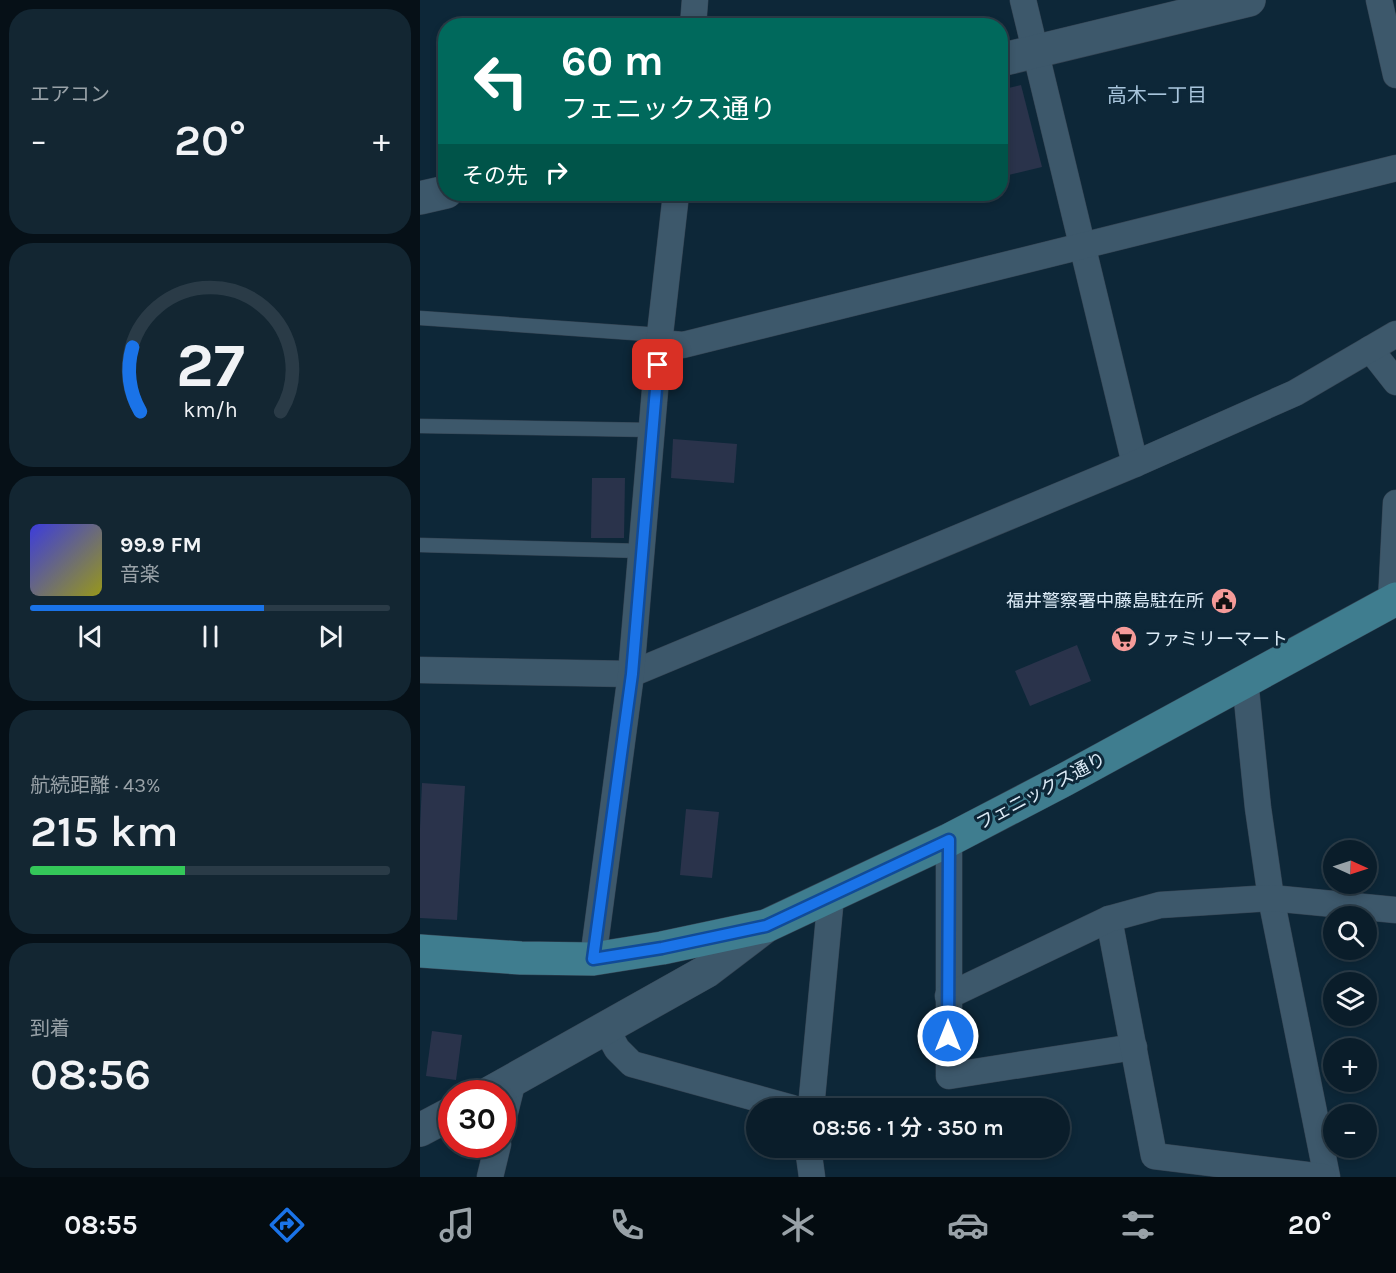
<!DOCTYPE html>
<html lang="ja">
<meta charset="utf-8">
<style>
:root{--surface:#0a1d2a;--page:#132632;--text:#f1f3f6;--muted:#99a2a8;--line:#2a3b47;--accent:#1a73e8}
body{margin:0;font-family:Karla,"Noto Sans JP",sans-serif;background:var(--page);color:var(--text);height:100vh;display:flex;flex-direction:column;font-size:22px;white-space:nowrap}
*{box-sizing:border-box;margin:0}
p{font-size:20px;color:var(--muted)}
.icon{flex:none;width:33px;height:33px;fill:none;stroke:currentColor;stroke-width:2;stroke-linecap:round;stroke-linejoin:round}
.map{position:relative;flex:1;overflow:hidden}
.panel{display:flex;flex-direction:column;gap:9px;padding:9px;background:#061017;width:420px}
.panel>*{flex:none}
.hud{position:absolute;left:18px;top:18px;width:570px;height:183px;border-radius:24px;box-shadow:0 3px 9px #0003,0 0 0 2px var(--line);background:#00695c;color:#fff;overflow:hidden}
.needle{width:39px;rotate:93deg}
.buttons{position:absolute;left:903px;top:840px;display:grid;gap:12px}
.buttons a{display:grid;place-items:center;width:54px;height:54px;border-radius:50%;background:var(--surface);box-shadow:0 3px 9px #0003,0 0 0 2px var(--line);font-size:30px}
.speed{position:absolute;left:18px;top:1080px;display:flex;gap:12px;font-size:30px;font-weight:700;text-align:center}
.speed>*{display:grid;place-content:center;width:78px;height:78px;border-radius:50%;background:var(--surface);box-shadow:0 3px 9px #0003,0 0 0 2px var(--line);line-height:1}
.speed .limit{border:9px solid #d22;background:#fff;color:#111}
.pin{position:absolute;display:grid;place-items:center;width:51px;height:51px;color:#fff;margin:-26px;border-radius:12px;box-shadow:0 3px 9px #0006}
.me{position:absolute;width:66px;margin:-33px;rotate:0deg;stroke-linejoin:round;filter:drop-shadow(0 0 4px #0008)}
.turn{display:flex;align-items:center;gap:21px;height:126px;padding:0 24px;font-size:27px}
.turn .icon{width:78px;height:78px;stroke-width:2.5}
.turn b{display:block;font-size:42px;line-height:51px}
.then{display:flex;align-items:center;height:57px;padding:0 24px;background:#0003;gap:12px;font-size:22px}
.big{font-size:45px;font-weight:600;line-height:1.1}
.panel .card{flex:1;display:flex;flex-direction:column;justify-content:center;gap:9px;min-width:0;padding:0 21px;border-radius:24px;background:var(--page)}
.panel .dial{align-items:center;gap:0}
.dial svg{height:156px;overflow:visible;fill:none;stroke:var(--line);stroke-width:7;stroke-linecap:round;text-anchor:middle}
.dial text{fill:var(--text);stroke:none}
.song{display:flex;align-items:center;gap:18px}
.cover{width:72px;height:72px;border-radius:9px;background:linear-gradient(135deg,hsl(240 70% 55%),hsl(60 70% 35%))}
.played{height:6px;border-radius:3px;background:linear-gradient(90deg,var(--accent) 65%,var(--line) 65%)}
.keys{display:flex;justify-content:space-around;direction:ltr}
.heat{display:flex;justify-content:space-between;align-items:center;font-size:33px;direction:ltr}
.charge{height:9px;border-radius:4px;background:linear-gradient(90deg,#34c759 43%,var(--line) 0)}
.trip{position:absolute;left:326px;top:1098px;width:324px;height:60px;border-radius:30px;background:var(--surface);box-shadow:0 3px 9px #0003,0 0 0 2px var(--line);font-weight:600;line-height:60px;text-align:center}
.tab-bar{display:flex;height:96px;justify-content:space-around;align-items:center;background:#040c11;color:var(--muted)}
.tab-bar .icon{width:42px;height:42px}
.tab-bar .current{color:var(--accent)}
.tab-bar b{font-size:27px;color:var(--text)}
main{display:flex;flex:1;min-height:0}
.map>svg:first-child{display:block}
.building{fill:#2a334b}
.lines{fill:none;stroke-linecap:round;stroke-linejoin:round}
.service-casing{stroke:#354453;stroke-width:15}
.minor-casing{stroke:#354453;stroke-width:27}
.tertiary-casing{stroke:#354453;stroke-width:34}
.primary-casing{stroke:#354453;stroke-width:34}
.service{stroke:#3d586b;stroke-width:14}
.minor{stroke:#3d586b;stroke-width:26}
.tertiary{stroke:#3d586b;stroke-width:33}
.primary{stroke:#3f7d8f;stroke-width:33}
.route-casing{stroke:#114b97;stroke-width:15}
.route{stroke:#1a73e8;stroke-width:10}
.labels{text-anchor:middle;stroke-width:6;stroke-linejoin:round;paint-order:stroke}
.poi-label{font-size:18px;fill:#dcebf7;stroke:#0d2738;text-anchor:end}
.street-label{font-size:18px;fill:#dcebf7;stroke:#0d2738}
.neighbourhood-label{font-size:20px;fill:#a8c5dc;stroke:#0d2738}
</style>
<main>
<section class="panel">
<div class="card"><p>エアコン</p>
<div class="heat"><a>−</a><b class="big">20°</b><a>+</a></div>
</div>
<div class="card dial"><svg viewBox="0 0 100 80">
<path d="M14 69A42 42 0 1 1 86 69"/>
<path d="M14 69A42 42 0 0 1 10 36" stroke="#1a73e8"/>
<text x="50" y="56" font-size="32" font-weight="700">27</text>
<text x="50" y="72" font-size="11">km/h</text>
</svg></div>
<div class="card">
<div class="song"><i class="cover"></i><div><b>99.9 FM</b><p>音楽</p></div></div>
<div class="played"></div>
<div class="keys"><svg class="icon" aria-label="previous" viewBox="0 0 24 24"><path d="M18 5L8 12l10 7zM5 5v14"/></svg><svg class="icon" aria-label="pause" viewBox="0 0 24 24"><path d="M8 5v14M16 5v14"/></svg><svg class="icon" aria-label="next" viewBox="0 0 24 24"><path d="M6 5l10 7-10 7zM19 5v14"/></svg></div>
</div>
<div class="card"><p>航続距離 · 43%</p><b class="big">215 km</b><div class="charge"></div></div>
<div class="card"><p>到着</p><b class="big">08:56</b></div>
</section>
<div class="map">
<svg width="976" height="1177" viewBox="0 0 976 1177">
<rect width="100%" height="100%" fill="#0d2738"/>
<g class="building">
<path d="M 601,85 L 622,167 L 580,177 L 580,90 Z"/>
<path d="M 253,439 L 317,444 L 314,483 L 251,478 Z"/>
<path d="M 172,478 L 205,478 L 204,538 L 171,538 Z"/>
<path d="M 657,645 L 671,681 L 610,706 L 595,671 Z"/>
<path d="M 2,783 L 45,786 L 37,920 L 0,918 L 0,828 Z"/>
<path d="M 266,809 L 299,812 L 292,878 L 260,875 Z"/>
<path d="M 12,1031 L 42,1035 L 36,1080 L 6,1076 Z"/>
</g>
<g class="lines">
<g class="service-casing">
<g id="service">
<path d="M 0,318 L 241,335"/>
<path d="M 0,426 L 232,430"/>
<path d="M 0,545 L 222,551"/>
</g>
</g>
<g class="minor-casing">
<g id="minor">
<path d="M 603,0 L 715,464"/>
<path d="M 959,0 L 976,75"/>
<path d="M 273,26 L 275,0"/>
<path d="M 239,343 L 263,345 L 976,168"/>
<path d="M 950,349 L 976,382"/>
<path d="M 971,602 L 976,503"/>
<path d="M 0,670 L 211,674 L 715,464 L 875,393 L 976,334"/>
<path d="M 825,680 L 838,808 L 851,898 L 907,1177"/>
<path d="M 529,840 L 529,1076 L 714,1047"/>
<path d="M 689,919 L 734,1156 L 903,1177"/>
<path d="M 173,959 L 211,674 L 239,343 L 256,194"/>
<path d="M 528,996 L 689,919 L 740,905 L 851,898 L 976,910"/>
<path d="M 185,1027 L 197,1049 L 212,1064 L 372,1108"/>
<path d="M 391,1108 L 411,896"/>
<path d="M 82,1124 L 93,1080"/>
<path d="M 388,1148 L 392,1177"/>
<path d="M 70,1177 L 78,1144"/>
</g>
</g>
<g class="tertiary-casing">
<g id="tertiary">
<path d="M 580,60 L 829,0"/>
<path d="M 0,198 L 26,192"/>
<path d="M 68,1094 L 287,971 L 346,926"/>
<path d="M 0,1130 L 32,1113"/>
</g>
</g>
<g class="primary-casing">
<path id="primary" d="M 0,951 L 101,958 L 173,959 L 242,948 L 346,926 L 529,840 L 644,780 L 976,599"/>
</g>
<use href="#service" class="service"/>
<use href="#minor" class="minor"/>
<use href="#tertiary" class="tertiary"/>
<use href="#primary" class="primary"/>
</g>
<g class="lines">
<g class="route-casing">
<path id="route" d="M 238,365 L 212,674 L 173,959 L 242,948 L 346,926 L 529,840 L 528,1036"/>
</g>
<use href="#route" class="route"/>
</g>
<defs>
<g id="civic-disc" transform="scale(1.35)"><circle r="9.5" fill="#f59b99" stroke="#0d2738"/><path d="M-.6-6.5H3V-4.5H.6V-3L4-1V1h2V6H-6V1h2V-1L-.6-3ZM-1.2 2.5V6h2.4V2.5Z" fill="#111"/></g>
<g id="supermarket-disc" transform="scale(1.35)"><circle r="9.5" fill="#f59b99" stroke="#0d2738"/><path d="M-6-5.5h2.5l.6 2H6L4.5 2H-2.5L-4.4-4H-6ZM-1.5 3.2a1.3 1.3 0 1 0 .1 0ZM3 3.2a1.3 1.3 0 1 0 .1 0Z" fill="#111"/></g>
</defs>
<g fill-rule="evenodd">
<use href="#civic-disc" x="804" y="601"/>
<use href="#supermarket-disc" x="704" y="639"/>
</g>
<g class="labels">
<g class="poi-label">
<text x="784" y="607">福井警察署中藤島駐在所</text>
<text x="724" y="645" text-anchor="start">ファミリーマート</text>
</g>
<g class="street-label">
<text transform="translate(621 791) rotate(-28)" y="6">フェニックス通り</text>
</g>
<g class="neighbourhood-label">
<text x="737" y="102">高木一丁目</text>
</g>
</g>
</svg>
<div class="buttons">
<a><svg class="needle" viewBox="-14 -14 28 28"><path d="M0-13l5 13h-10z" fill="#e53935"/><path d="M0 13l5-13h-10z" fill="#99a2a8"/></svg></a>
<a><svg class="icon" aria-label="search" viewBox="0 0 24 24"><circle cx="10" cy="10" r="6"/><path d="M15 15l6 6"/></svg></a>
<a><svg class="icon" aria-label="layers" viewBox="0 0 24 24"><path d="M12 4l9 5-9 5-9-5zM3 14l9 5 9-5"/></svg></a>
<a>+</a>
<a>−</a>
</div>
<div class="speed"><div class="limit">30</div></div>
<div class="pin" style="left:238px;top:365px;background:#d93025"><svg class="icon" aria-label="arrive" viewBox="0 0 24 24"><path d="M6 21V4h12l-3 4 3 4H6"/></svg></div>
<svg class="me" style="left:528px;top:1036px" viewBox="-20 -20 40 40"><circle r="17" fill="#1a73e8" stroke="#fff" stroke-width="3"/><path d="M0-11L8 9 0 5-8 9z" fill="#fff"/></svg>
<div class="trip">08:56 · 1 分 · 350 m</div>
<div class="hud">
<div class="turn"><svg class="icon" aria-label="left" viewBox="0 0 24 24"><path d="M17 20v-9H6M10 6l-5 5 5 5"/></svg><div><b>60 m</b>フェニックス通り</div></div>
<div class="then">その先<svg class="icon" aria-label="right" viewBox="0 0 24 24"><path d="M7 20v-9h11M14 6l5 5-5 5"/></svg></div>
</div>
</div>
</main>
<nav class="tab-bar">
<b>08:55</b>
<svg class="icon current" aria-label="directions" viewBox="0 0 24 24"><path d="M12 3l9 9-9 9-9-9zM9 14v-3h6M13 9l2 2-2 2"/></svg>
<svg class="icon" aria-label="music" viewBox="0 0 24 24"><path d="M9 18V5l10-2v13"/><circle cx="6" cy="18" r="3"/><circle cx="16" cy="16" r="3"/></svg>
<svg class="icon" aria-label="phone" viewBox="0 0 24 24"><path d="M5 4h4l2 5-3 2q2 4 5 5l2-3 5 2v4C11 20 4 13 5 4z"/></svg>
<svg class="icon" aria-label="climate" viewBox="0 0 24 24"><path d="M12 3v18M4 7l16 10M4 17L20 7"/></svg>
<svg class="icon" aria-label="car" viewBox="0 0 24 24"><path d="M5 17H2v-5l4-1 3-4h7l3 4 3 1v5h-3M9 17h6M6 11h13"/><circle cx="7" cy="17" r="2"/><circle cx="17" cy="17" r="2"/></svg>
<svg class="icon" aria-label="filters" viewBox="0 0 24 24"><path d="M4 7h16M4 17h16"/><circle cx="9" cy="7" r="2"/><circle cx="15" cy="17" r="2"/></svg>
<b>20°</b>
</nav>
